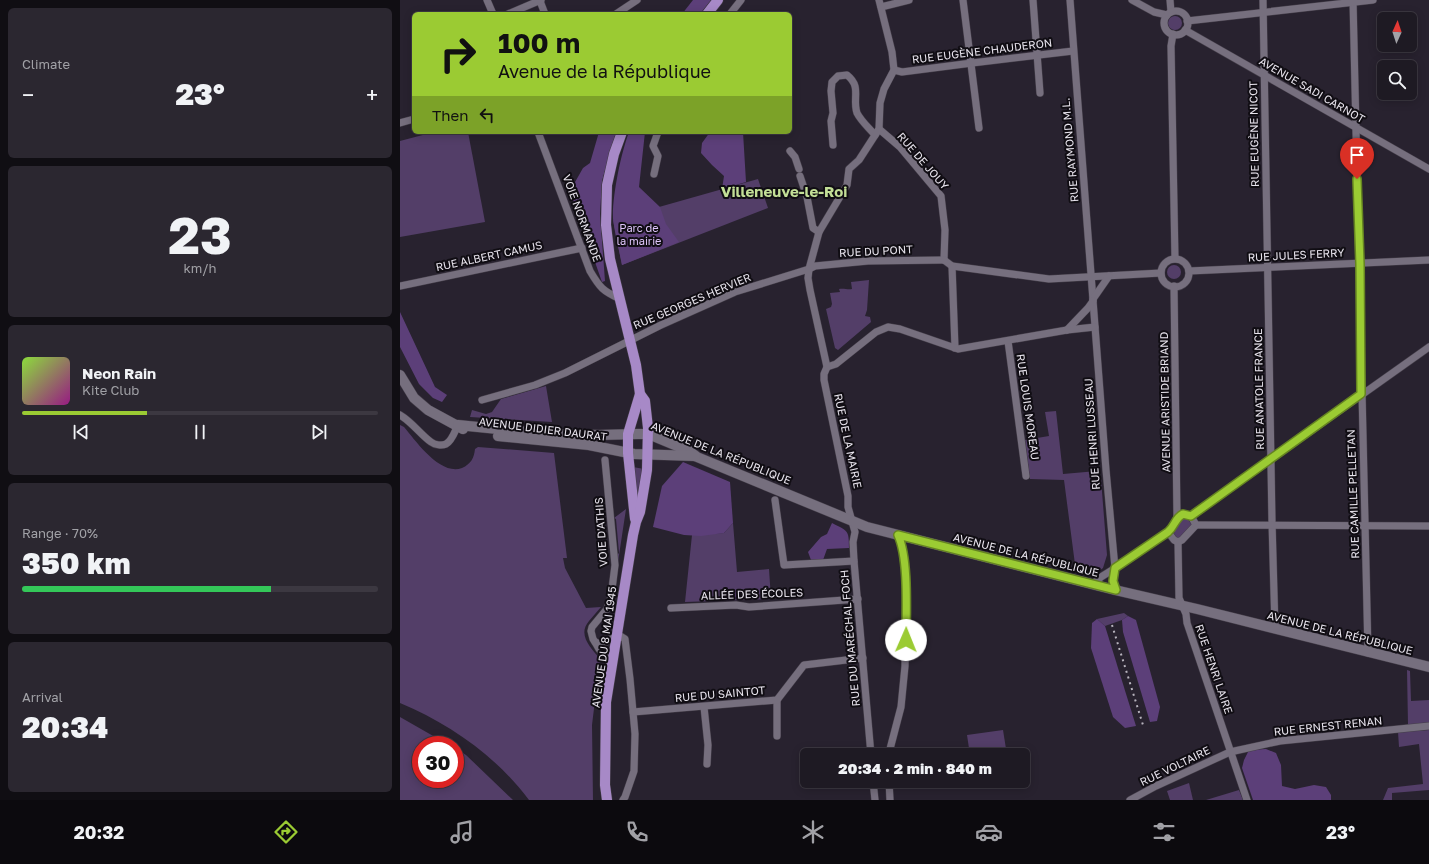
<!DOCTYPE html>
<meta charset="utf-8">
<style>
:root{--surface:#1e1a23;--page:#2b2730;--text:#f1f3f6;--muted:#a1a1a6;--line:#3c3841;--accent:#9bcb33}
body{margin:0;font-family:"Golos Text",sans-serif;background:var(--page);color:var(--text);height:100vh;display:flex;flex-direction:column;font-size:15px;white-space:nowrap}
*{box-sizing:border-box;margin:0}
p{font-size:13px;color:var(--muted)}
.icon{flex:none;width:22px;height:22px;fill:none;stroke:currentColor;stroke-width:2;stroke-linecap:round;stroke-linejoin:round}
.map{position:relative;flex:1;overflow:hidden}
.panel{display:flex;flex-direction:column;gap:8px;padding:8px;background:#100e13;width:400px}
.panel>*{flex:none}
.guide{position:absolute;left:12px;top:12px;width:380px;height:122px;border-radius:6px;box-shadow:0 2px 10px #0003,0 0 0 1px var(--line);background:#9bcb33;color:#111;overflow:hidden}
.needle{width:26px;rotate:3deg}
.controls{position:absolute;left:977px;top:12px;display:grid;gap:8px}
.controls a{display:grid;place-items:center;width:40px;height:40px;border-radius:6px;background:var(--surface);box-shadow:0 2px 10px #0003,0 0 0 1px var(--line);font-size:20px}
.speed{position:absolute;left:12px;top:736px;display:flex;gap:8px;font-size:20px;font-weight:700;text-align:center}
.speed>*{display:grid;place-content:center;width:52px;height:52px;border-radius:50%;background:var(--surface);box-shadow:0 2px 10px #0003,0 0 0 1px var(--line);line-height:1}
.speed .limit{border:6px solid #d22;background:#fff;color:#111}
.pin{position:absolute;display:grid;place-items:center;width:34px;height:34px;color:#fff;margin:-41px -17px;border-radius:50% 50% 50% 0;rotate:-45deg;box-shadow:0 0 4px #0007}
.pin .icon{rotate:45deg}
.me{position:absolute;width:44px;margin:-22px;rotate:1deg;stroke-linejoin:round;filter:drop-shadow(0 0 3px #0008)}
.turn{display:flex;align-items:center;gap:14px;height:84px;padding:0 20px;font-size:18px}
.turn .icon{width:52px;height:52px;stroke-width:2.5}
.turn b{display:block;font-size:28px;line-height:34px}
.then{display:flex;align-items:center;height:38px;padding:0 20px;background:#0003;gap:8px;font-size:15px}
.big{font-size:30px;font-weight:800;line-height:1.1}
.panel .widget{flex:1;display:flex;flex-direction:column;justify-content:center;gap:6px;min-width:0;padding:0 14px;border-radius:6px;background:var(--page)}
.panel .dial{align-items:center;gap:0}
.dial b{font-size:52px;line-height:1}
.song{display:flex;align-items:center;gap:12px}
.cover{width:48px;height:48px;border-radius:6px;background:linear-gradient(135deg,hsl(90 70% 55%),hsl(310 70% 35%))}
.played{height:4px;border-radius:2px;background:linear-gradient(90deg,var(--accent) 35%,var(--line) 35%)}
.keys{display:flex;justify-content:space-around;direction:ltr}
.heat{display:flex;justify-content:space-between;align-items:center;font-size:22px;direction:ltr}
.charge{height:6px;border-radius:3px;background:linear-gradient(90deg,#34c759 70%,var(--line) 0)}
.trip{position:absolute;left:400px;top:748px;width:230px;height:40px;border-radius:6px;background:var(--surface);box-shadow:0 2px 10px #0003,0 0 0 1px var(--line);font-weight:800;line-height:40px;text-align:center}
.tabs{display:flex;height:64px;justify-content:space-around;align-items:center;background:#0c0a0e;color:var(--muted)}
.tabs .icon{width:28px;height:28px}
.tabs .on{color:var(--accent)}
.tabs b{font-size:18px;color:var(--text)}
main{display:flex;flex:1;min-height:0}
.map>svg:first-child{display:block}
.green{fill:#533e68}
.forest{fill:#5c3f79}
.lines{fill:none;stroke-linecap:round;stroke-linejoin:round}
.minor-casing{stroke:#453f4a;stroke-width:8}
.secondary-casing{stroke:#453f4a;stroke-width:11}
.primary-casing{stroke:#453f4a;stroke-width:11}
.minor{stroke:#766f7e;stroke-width:7}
.secondary{stroke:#766f7e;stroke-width:10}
.primary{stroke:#a789c7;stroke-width:10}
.rail{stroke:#b8b4be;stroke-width:2;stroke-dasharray:2 4;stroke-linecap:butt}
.route-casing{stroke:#658421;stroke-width:10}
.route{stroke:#9bcb33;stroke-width:7}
.labels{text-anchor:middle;stroke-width:4;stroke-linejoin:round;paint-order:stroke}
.street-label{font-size:11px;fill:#e8e4ed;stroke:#100d13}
.park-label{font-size:11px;fill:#dec5fa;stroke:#100d13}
.district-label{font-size:15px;font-weight:bold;fill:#c3df97;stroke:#100d13}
</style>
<main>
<section class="panel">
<div class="widget"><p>Climate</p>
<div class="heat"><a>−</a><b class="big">23°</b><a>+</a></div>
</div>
<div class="widget dial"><b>23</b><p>km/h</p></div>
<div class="widget">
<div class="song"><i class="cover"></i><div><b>Neon Rain</b><p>Kite Club</p></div></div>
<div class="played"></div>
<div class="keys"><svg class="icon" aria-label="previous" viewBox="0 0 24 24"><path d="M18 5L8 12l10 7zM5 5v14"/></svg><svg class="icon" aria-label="pause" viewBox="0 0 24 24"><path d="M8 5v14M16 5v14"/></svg><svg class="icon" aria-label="next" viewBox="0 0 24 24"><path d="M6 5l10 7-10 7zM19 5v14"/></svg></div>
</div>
<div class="widget"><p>Range · 70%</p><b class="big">350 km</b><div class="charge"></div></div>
<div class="widget"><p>Arrival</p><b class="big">20:34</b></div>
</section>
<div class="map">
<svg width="1029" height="800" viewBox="0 0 1029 800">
<rect width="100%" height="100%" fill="#28222f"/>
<g class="green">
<circle cx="775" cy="23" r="7"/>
<path d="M 34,132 L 68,132 L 85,222 L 0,237 L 0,141 Z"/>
<path d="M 358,179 L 368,208 L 222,265 L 213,220 Z"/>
<circle cx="774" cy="272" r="7"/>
<path d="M 469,280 L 467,310 L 465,316 L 470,317 L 471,322 L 438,350 L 435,348 L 426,309 L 431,307 L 432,304 L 430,293 L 440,292 L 439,289 C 444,288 448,290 452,289 L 451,282 Z"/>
<path d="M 146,386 L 152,422 L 70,417 L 72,410 L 86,414 L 92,412 L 101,399 Z"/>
<path d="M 656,411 L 663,474 L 697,471 L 699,472 L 699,477 L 701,479 L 707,555 L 703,568 L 692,576 L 676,572 L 664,480 L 630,479 L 625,440 L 649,436 L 645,412 Z"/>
<path d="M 0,425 L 4,427 C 16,441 40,476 62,468 C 71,464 74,458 75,449 L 78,447 L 154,453 L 167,558 L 163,558 L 165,568 L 186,608 L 201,607 C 197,612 193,616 189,621 C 177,635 191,648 200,659 L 192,725 L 193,800 L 129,800 C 96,756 50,724 0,703 Z"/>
<path d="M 233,467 L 244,469 L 240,496 L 236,498 Z"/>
<path d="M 226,509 L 218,562 L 217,555 L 219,553 L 216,519 L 214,518 Z"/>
<path d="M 786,517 L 791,523 L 791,527 L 779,538 L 777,538 L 774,535 L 774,533 L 780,519 Z"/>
<path d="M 333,523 L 337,572 L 369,569 L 371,599 L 285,602 L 292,535 L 324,533 Z"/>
<path d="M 724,613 L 728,616 L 722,620 L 705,626 L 697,619 Z"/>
<path d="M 1007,670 L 1010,671 L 1011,701 L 1029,700 L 1029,723 L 1008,725 Z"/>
<path d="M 0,717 L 49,745 L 21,745 L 21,779 L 55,779 L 55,748 L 66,755 L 113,800 L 0,800 Z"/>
<path d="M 603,730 L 607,755 L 570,755 L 567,735 Z"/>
<path d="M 1029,730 L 1029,790 L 992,793 L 992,800 L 983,800 L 988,788 L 1023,784 L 1019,744 L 999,747 L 998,732 Z"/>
<path d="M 789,783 L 793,800 L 770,800 L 767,791 Z"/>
<path d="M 839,790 L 843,800 L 806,800 Z"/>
</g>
<g class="forest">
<path d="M 293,0 L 311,0 L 300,14 L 282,14 Z"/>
<path d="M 199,132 L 216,132 L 202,181 L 200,214 L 205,281 L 202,282 L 170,191 L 183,168 L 190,163 Z"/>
<path d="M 229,132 L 245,132 L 239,187 L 260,207 L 266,224 L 279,242 L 222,265 C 219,250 215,234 213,219 C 212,197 221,153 229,132 Z"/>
<path d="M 310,132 L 343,132 L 346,182 L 322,189 L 324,176 L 312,165 L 301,153 L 302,143 Z"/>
<path d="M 0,312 L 35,387 L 47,395 L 42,402 L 33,398 L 19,384 L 0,347 Z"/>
<path d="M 283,462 L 330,482 L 333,523 L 324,533 L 301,536 L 284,535 L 253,527 L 262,486 Z"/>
<path d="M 432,523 C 448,531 449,530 449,548 L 427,549 L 423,560 L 411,560 L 408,552 L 421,537 L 427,534 Z"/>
<path d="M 728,616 L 736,620 L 760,707 L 757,721 L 750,722 L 723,632 L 722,620 Z"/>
<path d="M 697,619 L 705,626 L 736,726 L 725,728 L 713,717 L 691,648 L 692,623 Z"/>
<path d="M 866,749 L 876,753 L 881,765 L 882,786 L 895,789 L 914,785 L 926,787 L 931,795 L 931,800 L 853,800 L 842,768 L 844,760 L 849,750 Z"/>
</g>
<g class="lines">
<g class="minor-casing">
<g id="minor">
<path d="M 87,0 L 93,14"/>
<path d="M 563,0 L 579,128"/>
<path d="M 633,0 L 640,93"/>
<path d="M 670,0 L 706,470 L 715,568 L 713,581 L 715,590"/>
<path d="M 732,0 L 754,12 L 767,15"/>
<path d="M 770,0 L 771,12"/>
<path d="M 863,0 L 872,522 L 875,629"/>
<path d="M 953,0 L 968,653"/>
<path d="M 140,1 L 145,14"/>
<path d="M 481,7 L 509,0"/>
<circle cx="776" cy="23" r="12"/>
<path d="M 108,14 L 141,0"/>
<path d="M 216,14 L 237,0"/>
<path d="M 330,14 L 341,0"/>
<path d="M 787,21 L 973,0"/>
<path d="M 785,30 L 1029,169"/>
<path d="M 773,34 L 771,46 L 775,259"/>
<path d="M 494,70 L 502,72 L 572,63 L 673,51"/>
<path d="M 0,123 L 14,119"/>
<path d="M 479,129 L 500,147 L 541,196 L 545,230 L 544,260"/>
<path d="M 138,132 L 190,271 C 200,288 203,291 220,299"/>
<path d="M 433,145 L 431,121 L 433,113 L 431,91 L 432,82 L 438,76 L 447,75 C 462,87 452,98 457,113 C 461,121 469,128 475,135"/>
<path d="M 390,151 L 395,157 L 399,169"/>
<path d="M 254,174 L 258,156 L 253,146 L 258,132"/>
<path d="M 400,176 L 407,197 L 413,228 L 419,232"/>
<circle cx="775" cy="273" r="14"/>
<path d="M 544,260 L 552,266 L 649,279 L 761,273"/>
<path d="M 552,266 L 555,348"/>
<path d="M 789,271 L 1029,260"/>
<path d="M 0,286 L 182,248"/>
<path d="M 774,286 L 777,517"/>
<path d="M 693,299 L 709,276"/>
<path d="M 667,330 L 688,308 L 693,301"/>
<path d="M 608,341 L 626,476"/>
<path d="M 427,367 L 436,364 L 476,332 L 488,327 L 500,329 L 558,349 L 667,330 L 695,327"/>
<path d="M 82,400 L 135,385 L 165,373 L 261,325 L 335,292 L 409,269 L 415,266 L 468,261 L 544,260"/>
<path d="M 0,415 C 12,422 20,434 31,442 C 35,445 42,446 46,444 C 52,441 55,431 58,425"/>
<path d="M 205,460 L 215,565 L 211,597 L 207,609 L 192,627 L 191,631 L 193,639 L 195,642 L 200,644 L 206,642 L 217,634 L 225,639 L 230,679 L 235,734 L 234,771 L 225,797 L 223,800"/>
<path d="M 375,500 L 384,565 L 454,561"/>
<path d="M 783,514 L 791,516 L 796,525 L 782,540 L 778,542 L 774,540 L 768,532 C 775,525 774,519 783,514 Z"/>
<path d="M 791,516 L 1029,347"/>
<path d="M 796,525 L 1029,526"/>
<path d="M 778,542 L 779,598 L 786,614 L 787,623 L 847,800"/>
<path d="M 693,584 L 701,577 L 725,562 L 768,532"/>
<path d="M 271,608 L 336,605 L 349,607 L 458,599"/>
<path d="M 195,642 L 199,649 L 212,665"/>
<path d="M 377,700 L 377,736"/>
<path d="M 304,707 L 308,745 L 307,764"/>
<path d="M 233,712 L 377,700 L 404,665 L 463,658"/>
<path d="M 471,755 L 454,561 L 453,542 L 455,532 L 448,507 L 448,496 L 424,380 L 424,374 L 427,367 L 410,290 L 408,278 L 409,269 L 419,232 L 447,185 L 449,169 L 459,160 L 479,129 L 480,103 L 484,89 L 494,70 L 492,52 L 479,0"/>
<path d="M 490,755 L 490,749 L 501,707 L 505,666 L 506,581 L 502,545 L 498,535"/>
<path d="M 473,781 L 475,800"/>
<path d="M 489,781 L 490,800"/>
<path d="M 730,800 L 756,786 L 830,752 L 880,741 L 1029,726"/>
</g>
</g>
<g class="secondary-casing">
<g id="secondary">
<path d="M 0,375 L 14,398 L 28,410 L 63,429"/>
<path d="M 58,425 L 147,434 L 199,435 L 238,434 L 248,434 L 289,451 L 297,457 L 467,527 L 715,590 L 797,609 L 1029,667"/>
<path d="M 98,436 L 189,445 L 234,454 L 295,456"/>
</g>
</g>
<g class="primary-casing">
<g id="primary">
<path d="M 307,14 L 318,0"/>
<path d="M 235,519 L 228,453 L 228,434 L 240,394"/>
<path d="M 207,800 L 205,785 L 206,702 L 233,535 L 236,522 L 240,512 L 247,470 L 248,428 L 245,401 L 240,394 L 236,365 L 210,259 L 206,225 L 207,185 L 214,154 L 222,132"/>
</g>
</g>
<use href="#minor" class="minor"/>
<use href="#secondary" class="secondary"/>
<use href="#primary" class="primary"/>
<path class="rail" d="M 712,625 L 743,725"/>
</g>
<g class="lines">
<g class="route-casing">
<path id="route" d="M 506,640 C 506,612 509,559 498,535 L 716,590 L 713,581 L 715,568 L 768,532 C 775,526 775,518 783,514 L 791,516 L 961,394 L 960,264 L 957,179"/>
</g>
<use href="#route" class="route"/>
</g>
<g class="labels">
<g class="street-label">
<text transform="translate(582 51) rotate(-7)" y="4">RUE EUGÈNE CHAUDERON</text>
<text transform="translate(912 90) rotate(30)" y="4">AVENUE SADI CARNOT</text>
<text transform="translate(854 134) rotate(-91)" y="4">RUE EUGÈNE NICOT</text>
<text transform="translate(670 150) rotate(-95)" y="4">RUE RAYMOND M.L.</text>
<text transform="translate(523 161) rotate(49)" y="4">RUE DE JOUY</text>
<text transform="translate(182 218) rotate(70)" y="4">VOIE NORMANDE</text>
<text transform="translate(476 251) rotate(-3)" y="4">RUE DU PONT</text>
<text transform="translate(896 255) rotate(-3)" y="4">RUE JULES FERRY</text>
<text transform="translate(89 256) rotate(-12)" y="4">RUE ALBERT CAMUS</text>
<text transform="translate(292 301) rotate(-23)" y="4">RUE GEORGES HERVIER</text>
<text transform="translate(859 389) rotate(-91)" y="4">RUE ANATOLE FRANCE</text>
<text transform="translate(765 402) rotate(-91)" y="4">AVENUE ARISTIDE BRIAND</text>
<text transform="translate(628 407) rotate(82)" y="4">RUE LOUIS MOREAU</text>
<text transform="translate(143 429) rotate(7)" y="4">AVENUE DIDIER DAURAT</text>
<text transform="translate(692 434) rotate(-94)" y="4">RUE HENRI LUSSEAU</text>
<text transform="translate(448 441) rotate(78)" y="4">RUE DE LA MAIRIE</text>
<text transform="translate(321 453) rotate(22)" y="4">AVENUE DE LA RÉPUBLIQUE</text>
<text transform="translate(953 494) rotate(-92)" y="4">RUE CAMILLE PELLETAN</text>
<text transform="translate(201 532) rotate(-94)" y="4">VOIE D'ATHIS</text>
<text transform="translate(626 555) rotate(14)" y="4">AVENUE DE LA RÉPUBLIQUE</text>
<text transform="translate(352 594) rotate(-2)" y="4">ALLÉE DES ÉCOLES</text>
<text transform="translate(940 633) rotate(14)" y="4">AVENUE DE LA RÉPUBLIQUE</text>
<text transform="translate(450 638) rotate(-95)" y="4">RUE DU MARÉCHAL FOCH</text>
<text transform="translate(204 647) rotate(-82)" y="4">AVENUE DU 8 MAI 1945</text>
<text transform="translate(814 669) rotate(71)" y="4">RUE HENRI LAIRE</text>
<text transform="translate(320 694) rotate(-5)" y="4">RUE DU SAINTOT</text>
<text transform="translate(928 726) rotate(-6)" y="4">RUE ERNEST RENAN</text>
<text transform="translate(775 766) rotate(-26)" y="4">RUE VOLTAIRE</text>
</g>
<g class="park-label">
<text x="239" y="232">Parc de<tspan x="239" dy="13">la mairie</tspan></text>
</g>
<g class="district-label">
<text x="384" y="197">Villeneuve-le-Roi</text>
</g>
</g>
</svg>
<div class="controls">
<a><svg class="needle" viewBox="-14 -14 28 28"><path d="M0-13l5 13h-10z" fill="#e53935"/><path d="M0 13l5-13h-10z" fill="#a1a1a6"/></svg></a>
<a><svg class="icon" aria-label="search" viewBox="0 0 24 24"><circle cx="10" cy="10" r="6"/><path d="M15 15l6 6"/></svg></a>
</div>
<div class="speed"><div class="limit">30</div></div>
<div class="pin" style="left:957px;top:179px;background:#d93025"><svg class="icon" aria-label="arrive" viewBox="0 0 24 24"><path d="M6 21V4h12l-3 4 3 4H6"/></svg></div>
<svg class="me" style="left:506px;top:640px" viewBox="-20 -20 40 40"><circle r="19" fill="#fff"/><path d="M0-13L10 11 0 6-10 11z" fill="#9bcb33"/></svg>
<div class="trip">20:34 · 2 min · 840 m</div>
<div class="guide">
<div class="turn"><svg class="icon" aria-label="right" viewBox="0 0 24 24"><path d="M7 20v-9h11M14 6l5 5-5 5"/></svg><div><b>100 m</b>Avenue de la République</div></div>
<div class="then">Then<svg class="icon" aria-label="left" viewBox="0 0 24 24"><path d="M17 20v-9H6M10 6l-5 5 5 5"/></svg></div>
</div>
</div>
</main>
<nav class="tabs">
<b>20:32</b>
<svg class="icon on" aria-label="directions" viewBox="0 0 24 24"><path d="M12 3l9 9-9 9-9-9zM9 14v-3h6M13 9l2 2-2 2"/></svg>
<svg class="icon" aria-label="music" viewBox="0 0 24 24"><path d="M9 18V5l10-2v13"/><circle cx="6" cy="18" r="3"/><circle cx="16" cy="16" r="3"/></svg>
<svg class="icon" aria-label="phone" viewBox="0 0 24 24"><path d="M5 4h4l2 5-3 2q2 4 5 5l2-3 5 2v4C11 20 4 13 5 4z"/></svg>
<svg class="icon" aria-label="climate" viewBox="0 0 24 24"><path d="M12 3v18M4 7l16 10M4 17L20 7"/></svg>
<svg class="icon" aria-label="car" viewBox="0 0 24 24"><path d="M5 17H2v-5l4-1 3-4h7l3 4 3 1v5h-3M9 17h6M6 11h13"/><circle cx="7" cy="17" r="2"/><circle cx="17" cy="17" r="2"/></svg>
<svg class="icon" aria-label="filters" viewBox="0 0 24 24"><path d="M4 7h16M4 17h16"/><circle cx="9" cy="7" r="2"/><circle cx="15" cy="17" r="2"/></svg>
<b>23°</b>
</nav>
